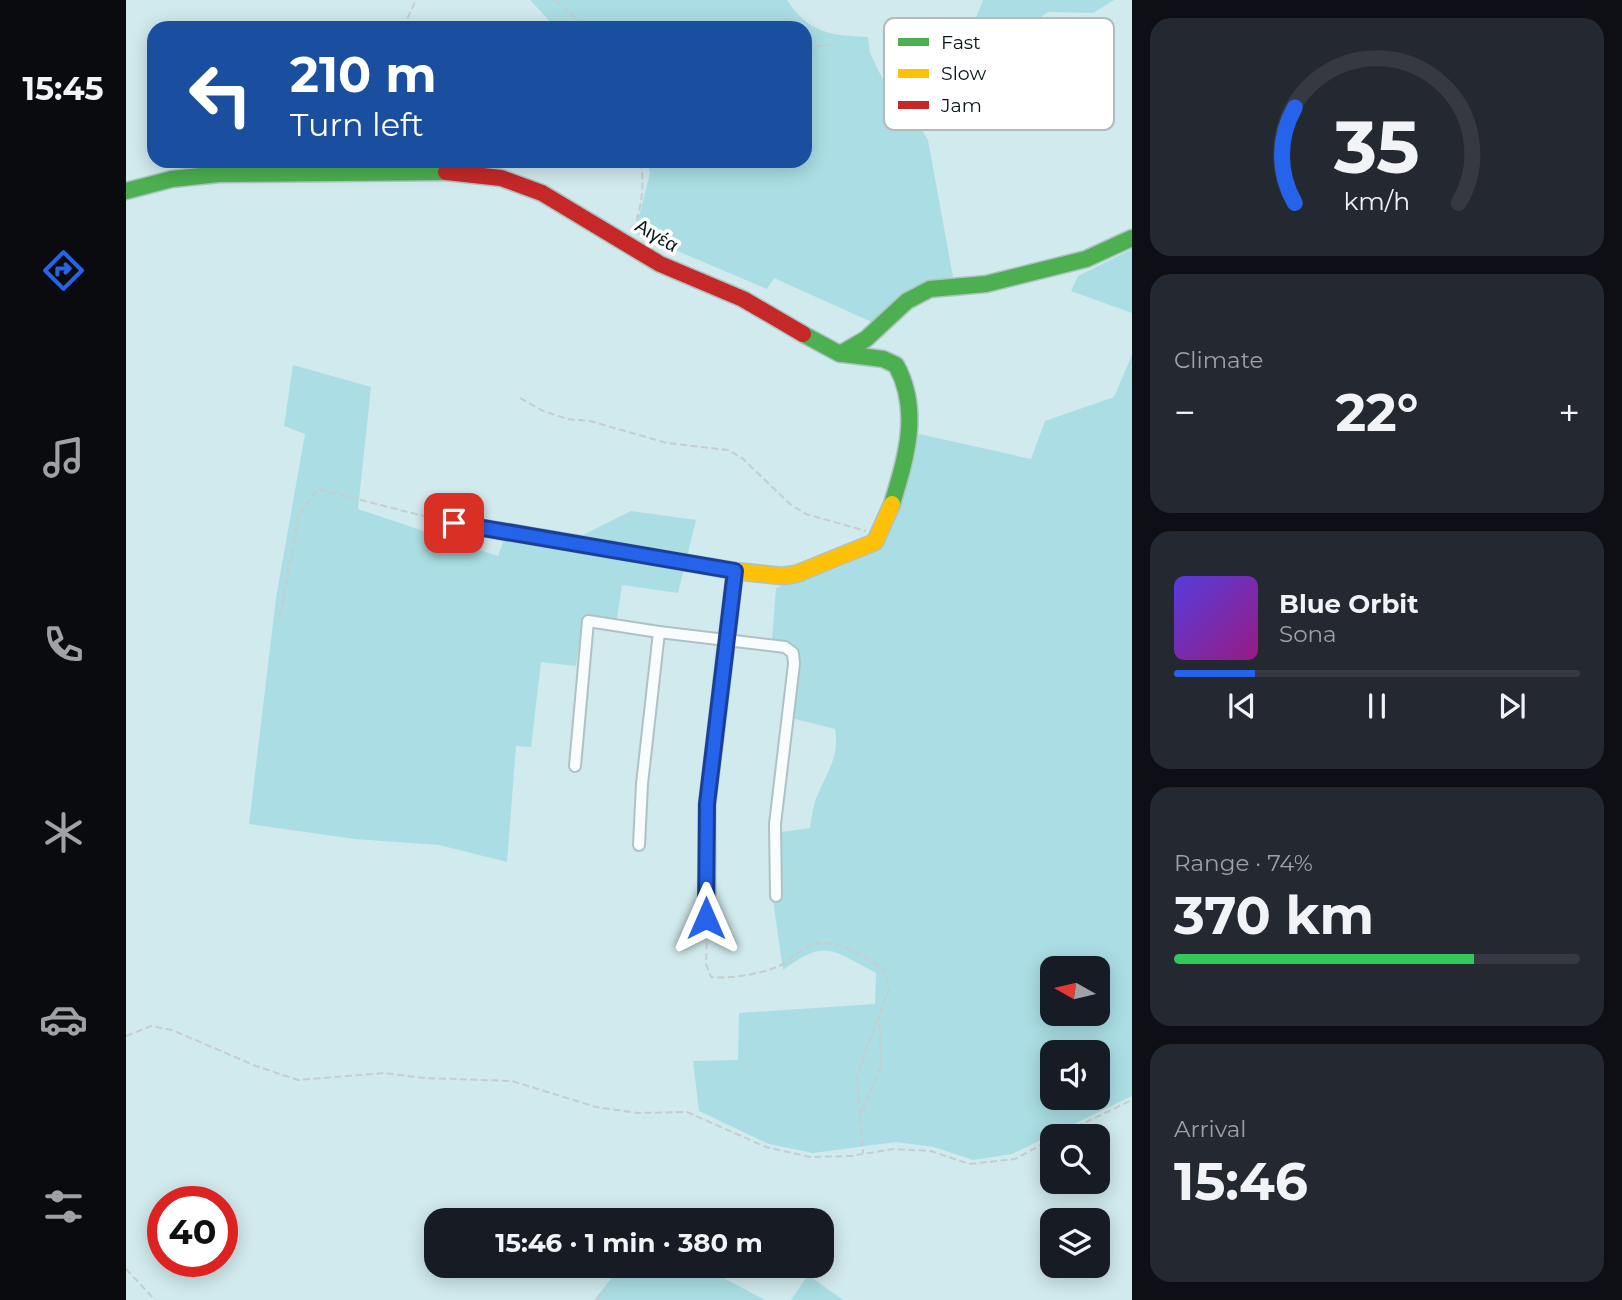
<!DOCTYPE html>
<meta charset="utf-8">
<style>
:root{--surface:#171b24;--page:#242831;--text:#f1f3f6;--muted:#9ea1a6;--line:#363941;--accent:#2563eb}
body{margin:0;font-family:Montserrat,sans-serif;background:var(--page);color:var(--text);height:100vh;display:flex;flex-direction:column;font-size:26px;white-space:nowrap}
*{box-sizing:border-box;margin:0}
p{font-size:23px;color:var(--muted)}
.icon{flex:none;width:38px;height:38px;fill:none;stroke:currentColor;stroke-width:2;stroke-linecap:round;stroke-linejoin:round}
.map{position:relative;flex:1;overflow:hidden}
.sheet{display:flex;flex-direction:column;gap:18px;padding:18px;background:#0d0f14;width:490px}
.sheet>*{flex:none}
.top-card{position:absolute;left:21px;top:21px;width:665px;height:147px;border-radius:21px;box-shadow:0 4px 18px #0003;background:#1a4fa0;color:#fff;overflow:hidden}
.needle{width:46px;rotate:278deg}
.controls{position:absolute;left:914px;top:956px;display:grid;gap:14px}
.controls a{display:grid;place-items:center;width:70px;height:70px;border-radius:14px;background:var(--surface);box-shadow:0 4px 18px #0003;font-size:35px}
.speed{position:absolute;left:21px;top:1186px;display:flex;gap:14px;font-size:35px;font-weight:700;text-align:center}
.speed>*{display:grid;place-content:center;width:91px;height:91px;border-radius:50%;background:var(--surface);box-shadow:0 4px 18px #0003;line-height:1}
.speed .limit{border:10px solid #d22;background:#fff;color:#111}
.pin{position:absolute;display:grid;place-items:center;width:60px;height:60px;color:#fff;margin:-30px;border-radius:14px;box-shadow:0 4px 10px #0006}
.me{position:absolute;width:77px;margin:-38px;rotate:0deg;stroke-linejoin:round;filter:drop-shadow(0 0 5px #0008)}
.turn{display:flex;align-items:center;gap:24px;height:147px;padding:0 28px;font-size:32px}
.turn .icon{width:91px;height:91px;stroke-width:2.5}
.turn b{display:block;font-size:49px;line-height:60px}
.big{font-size:52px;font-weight:700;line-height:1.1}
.sheet .tile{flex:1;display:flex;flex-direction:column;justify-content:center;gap:10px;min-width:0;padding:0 24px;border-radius:21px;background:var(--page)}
.sheet .dial{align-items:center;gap:0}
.dial svg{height:182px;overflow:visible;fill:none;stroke:var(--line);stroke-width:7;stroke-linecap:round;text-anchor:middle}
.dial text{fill:var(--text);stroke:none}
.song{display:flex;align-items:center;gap:21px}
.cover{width:84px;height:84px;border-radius:10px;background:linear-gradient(135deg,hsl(250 70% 55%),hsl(310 70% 35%))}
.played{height:7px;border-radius:4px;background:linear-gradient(90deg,var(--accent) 20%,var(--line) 20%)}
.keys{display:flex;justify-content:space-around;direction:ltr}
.heat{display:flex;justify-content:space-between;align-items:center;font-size:38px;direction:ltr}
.charge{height:10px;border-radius:5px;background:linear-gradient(90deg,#34c759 74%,var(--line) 0)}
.trip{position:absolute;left:298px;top:1208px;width:410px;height:70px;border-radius:21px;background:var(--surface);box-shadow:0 4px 18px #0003;font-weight:700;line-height:70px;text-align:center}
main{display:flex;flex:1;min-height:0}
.tab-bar{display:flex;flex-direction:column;width:126px;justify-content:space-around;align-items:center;background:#090b0e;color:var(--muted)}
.tab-bar .icon{width:49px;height:49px}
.tab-bar .current{color:var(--accent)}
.tab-bar b{font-size:32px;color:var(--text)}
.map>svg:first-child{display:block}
.green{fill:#aadee4;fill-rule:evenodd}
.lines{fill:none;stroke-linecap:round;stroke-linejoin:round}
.street-casing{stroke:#aec2c4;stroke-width:14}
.fast-casing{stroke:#aec2c4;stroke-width:19}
.slow-casing{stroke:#aec2c4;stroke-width:19}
.jam-casing{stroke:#aec2c4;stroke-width:19}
.path{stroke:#c6cdce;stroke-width:2;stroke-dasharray:7 3.5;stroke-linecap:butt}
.street{stroke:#f8fcfc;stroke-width:10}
.fast{stroke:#4caf50;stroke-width:16}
.slow{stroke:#ffc107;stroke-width:16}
.jam{stroke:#c62828;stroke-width:16}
.route-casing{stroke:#184099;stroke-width:18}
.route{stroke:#2563eb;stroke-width:12}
.labels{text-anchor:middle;stroke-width:7;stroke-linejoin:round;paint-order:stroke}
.street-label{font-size:19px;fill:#061618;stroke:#fff}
.key{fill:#fff;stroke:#b4b9ba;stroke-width:2}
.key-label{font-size:19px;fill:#061618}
</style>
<main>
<nav class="tab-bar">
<b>15:45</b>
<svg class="icon current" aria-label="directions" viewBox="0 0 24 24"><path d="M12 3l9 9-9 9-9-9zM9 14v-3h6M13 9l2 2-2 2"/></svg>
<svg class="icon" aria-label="music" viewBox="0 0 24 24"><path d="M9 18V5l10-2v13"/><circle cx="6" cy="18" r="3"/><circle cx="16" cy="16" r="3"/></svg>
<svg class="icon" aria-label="phone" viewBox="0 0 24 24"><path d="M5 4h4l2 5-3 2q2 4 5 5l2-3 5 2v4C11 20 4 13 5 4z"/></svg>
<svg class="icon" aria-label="climate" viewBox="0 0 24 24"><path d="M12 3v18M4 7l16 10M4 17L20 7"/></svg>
<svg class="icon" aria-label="car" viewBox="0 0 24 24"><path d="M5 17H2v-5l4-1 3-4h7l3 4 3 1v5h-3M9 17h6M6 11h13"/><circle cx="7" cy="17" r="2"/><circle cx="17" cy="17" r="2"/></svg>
<svg class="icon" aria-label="filters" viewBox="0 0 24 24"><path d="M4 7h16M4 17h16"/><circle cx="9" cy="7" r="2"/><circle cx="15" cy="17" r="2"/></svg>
</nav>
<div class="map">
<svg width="1006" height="1300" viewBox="0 0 1006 1300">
<rect width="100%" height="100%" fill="#d1eaed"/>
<g class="green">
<path d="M 404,0 L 661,0 C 683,34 705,35 742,37 L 744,53 L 757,80 L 781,105 L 802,140 L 827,277 L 786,287 L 748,323 L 648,278 L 641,289 L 509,233 L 524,173 L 521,161 L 679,161 L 679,28 L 430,28 Z"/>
<path d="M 857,0 L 988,0 L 967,13 L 922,12 L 855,61 L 841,41 Z"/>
<path d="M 1006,249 L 1006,313 L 945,291 L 952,276 Z"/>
<path d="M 1006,355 L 1006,1096 L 886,1154 L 847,1160 L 808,1147 L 770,1142 L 687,1153 L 643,1144 L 573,1111 L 567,1061 L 612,1060 L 613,1013 L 749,1004 L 750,973 C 706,950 700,938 657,970 L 647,900 L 655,899 L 655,832 L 684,828 C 686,817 687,804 692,794 C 702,771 714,755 709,729 L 665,718 L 674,651 L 664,644 L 646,641 L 650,588 C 685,575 736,566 759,538 L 793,434 L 905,459 L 919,421 L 988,397 ZM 926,968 L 971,968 L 971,1013 L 926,1013 ZM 926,1052 L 971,1052 L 971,1097 L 926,1097 Z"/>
<path d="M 167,365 L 245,387 L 232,509 L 372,556 L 384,524 L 457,535 L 505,511 L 570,520 L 552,593 L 496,585 L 491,619 L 457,615 L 450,666 L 415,662 L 405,747 L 390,746 L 381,862 L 313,845 L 229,839 L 123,824 L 150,598 L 179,434 L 158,426 Z"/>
<path d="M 506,1265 L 573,1265 L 639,1300 L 468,1300 L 493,1269 Z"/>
<path d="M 682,1275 L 717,1300 L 665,1300 Z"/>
</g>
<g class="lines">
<g class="street-casing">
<g id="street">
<path d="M 449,766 L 462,621 L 533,632"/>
<path d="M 513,845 L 516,784 L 533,632 L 659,647 L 667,653 L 668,664 L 649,824 L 650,896"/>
</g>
</g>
<g class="fast-casing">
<g id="fast">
<path d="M 0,191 L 46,179 L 93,174 L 320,172"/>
<path d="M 677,334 L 714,354 L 740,339 L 781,301 L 804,289 L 860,284 L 960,259 L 1006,238"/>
<path d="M 717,354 L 757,359 L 770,365 C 795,410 780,458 766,504"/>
<path d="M 328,523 L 609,571"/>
</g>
</g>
<g class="slow-casing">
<path id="slow" d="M 581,918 L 581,805 L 609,571 L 656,576 L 670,574 L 749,542 L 766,504"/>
</g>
<g class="jam-casing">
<path id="jam" d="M 320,172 L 375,178 L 416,193 L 534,264 L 617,299 L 677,334"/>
</g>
<g class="path">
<path d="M 429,0 L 462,28"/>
<path d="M 277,28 L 290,0"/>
<path d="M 679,48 L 709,44"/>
<path d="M 504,228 L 509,225 C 516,204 519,183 514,161"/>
<path d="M 394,398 L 415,410 L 441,419 L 464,421 L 541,443 L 602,450 L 616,458 L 664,504 L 680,514 L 740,531"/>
<path d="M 154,616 L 173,514 L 192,489 L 313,520"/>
<path d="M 581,932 L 580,964 L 585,977 C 606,979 636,974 655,965 C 666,960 672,951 682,946 C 704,934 740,957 758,970 L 763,989 L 731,1075 L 737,1153"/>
<path d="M 0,1036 L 25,1026 L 46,1030 L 130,1066 L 172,1080 L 258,1073 L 298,1078 L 386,1081 L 470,1107 L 512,1113 L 561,1112 L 640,1147 L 684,1157 L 725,1156 L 767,1149 L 805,1151 L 843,1164 L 889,1159 L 926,1139"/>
<path d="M 736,1111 L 755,1066 L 753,1016"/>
<path d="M 931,1136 L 1006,1100"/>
<path d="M 0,1269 L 29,1300"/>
<path d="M 470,1300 L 480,1290"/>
</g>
<use href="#street" class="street"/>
<use href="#fast" class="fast"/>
<use href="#slow" class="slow"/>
<use href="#jam" class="jam"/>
</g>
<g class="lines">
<g class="route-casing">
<path id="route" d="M 328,523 L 609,571 L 581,804 L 580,918"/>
</g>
<use href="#route" class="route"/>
</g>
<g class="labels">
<g class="street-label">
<text transform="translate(531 235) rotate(30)" y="7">Αιγέα</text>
</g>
</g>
<rect x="758" y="18" width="230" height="112" rx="10" class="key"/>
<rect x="772" y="38" width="31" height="8" fill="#4caf50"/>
<rect x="772" y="69" width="31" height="9" fill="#ffc107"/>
<rect x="772" y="101" width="31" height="8" fill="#c62828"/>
<g class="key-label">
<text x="815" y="49">Fast</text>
<text x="815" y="80">Slow</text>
<text x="815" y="112">Jam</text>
</g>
</svg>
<div class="controls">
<a><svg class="needle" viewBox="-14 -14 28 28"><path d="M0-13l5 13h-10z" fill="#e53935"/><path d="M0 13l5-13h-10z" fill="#9ea1a6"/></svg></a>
<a><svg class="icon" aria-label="sound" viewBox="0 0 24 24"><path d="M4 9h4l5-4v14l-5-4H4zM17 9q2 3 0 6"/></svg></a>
<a><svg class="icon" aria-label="search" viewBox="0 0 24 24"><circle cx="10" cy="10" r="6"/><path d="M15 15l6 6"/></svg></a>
<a><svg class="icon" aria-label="layers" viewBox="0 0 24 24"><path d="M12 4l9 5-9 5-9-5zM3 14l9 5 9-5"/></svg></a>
</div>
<div class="speed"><div class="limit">40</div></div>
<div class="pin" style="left:328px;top:523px;background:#d93025"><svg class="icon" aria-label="arrive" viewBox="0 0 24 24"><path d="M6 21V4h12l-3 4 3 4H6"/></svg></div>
<svg class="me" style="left:580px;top:918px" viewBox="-20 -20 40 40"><path d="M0-17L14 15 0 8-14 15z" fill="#2563eb" stroke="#fff" stroke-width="4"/></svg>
<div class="trip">15:46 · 1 min · 380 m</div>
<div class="top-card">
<div class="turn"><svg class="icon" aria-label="left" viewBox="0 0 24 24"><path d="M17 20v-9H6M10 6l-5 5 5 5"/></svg><div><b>210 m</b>Turn left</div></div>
</div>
</div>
<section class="sheet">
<div class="tile dial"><svg viewBox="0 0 100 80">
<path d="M14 69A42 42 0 1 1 86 69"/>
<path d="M14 69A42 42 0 0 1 14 27" stroke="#2563eb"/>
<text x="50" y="56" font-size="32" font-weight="700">35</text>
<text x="50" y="72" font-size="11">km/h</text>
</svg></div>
<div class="tile"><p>Climate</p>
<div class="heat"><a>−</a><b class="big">22°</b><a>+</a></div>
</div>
<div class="tile">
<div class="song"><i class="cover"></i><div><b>Blue Orbit</b><p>Sona</p></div></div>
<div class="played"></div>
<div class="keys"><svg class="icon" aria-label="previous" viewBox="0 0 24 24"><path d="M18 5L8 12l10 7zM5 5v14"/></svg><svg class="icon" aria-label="pause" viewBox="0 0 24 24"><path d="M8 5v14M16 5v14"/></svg><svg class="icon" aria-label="next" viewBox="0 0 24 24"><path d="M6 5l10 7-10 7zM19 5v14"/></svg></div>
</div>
<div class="tile"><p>Range · 74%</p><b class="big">370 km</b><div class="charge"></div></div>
<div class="tile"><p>Arrival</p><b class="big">15:46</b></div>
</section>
</main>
